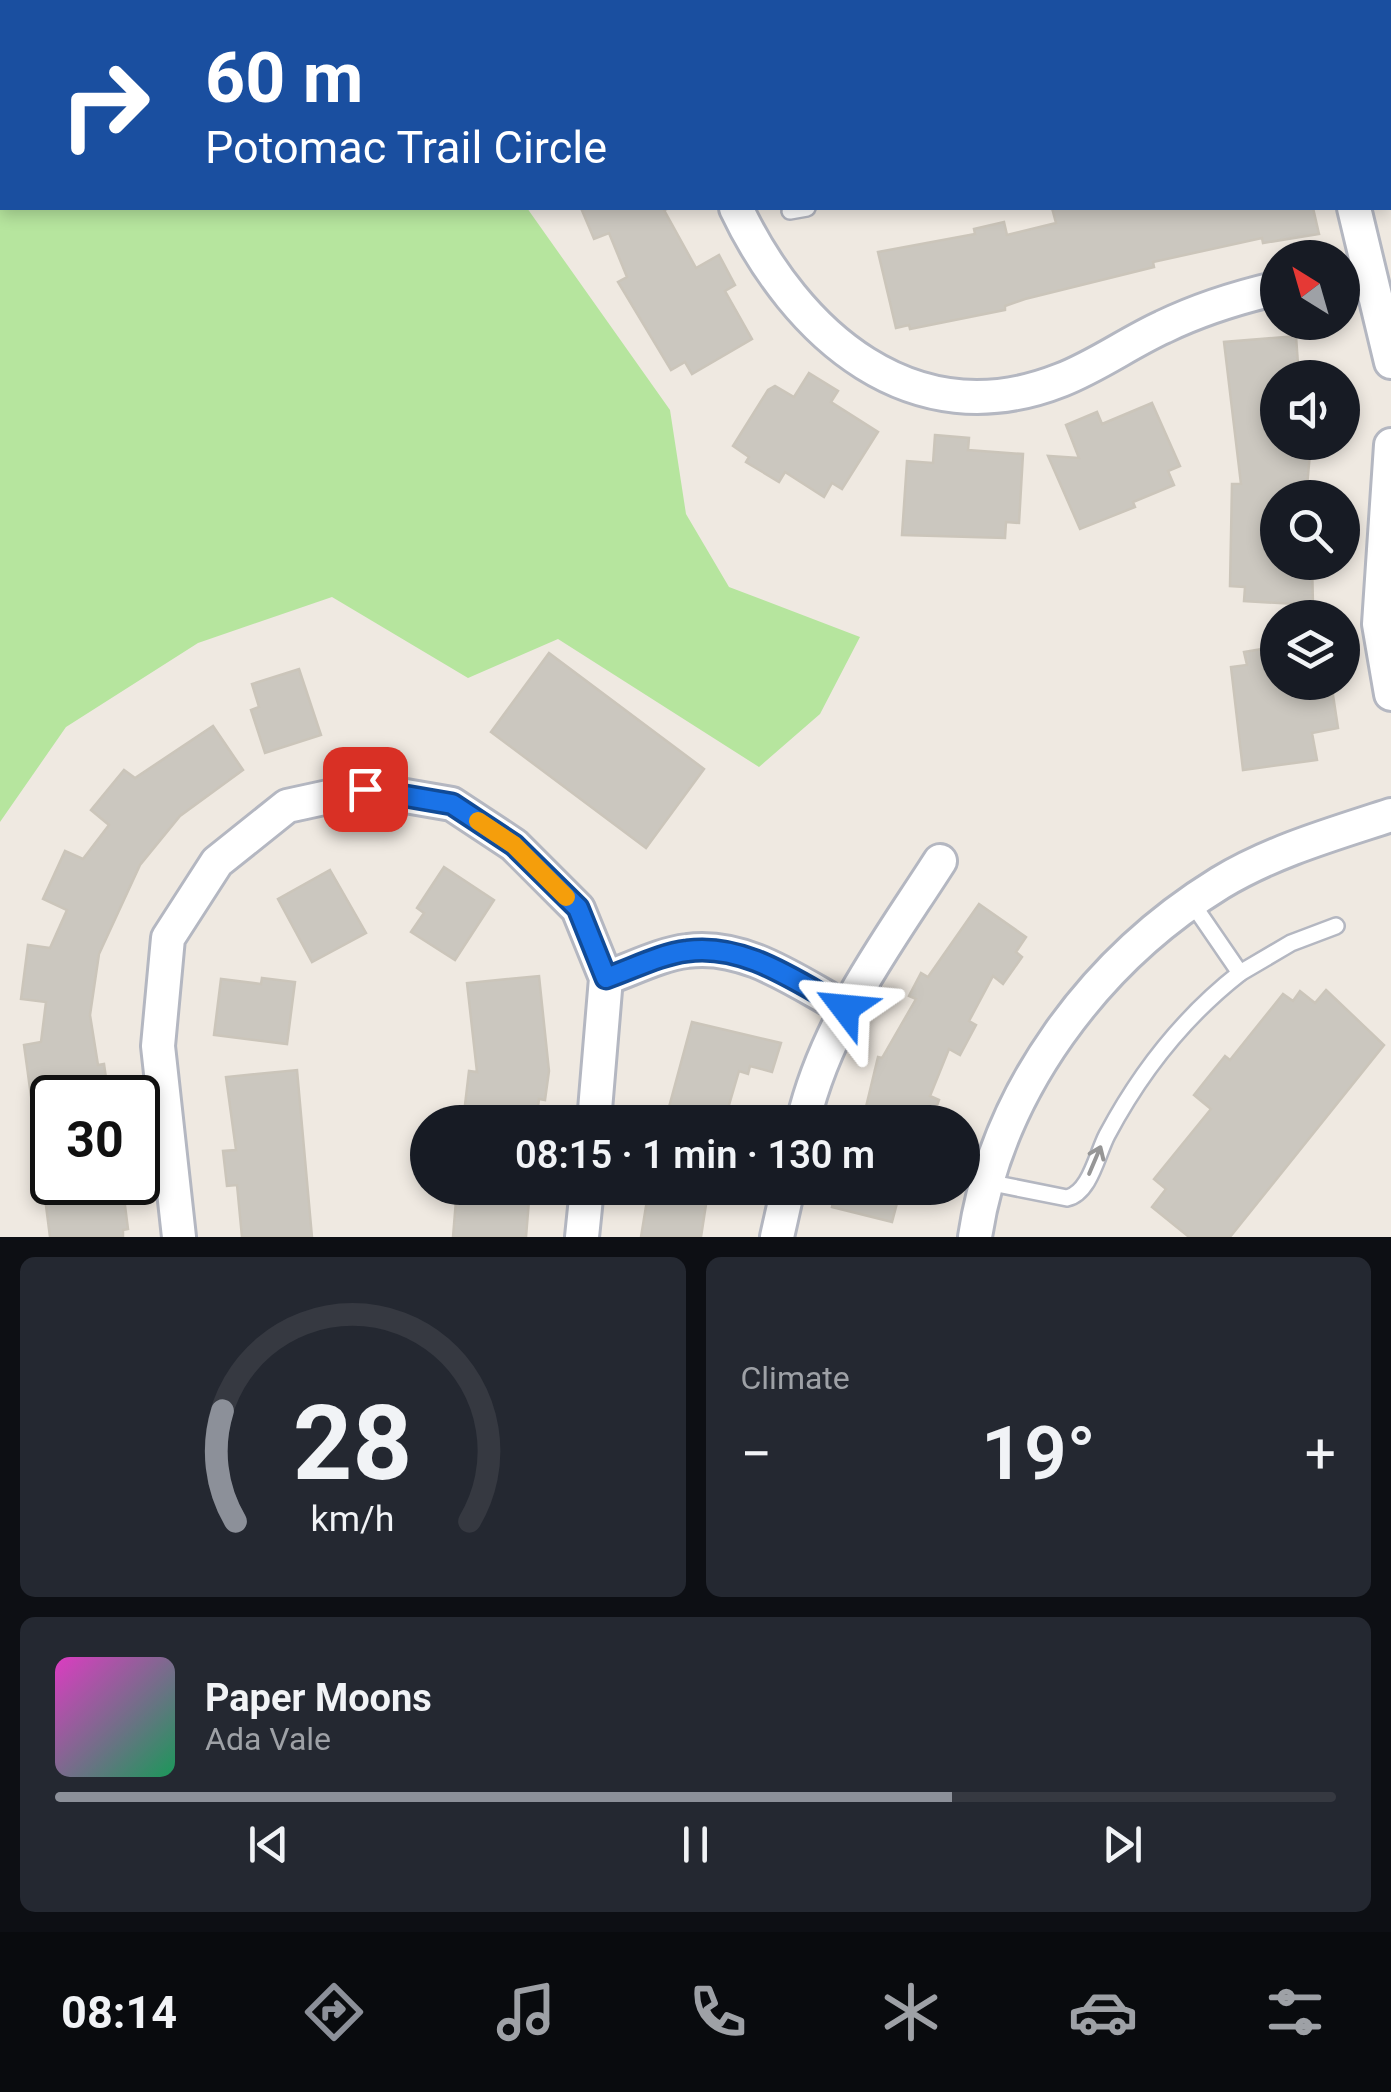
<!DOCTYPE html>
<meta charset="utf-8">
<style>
:root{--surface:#171b24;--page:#242831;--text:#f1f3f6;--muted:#9ea1a6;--line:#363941;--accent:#8c9099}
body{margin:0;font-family:Roboto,sans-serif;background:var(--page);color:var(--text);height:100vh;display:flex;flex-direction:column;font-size:38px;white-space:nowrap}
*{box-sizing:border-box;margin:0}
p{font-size:32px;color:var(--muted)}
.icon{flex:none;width:55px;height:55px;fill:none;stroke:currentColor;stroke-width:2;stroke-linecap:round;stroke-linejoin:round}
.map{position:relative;height:1237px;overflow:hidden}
.panel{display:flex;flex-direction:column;gap:20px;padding:20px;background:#0d0f14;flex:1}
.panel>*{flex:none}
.banner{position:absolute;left:0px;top:0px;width:1392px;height:210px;box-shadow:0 5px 15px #0003;background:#1a4fa0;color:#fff;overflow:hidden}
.needle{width:65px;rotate:323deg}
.tools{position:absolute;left:1260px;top:240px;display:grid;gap:20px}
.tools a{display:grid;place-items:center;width:100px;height:100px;border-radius:50%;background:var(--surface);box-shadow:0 5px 15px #0003;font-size:50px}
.speed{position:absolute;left:30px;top:1075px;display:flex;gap:20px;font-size:50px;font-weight:700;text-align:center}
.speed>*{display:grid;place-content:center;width:130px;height:130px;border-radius:50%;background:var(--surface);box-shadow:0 5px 15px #0003;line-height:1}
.speed .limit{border:5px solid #111;border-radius:15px;background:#fff;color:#111}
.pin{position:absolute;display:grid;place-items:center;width:85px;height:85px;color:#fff;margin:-42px;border-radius:20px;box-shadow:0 5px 15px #0006}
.me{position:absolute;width:110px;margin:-55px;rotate:299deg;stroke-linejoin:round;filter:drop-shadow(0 0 8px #0008)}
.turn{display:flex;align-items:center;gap:35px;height:210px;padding:0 40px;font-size:45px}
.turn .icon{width:130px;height:130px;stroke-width:2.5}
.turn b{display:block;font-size:70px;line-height:85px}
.big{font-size:75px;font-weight:600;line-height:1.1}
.panel .card{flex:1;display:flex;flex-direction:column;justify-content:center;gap:15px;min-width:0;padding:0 35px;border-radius:15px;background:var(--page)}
.panel .dial{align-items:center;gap:0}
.dial svg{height:260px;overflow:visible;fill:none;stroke:var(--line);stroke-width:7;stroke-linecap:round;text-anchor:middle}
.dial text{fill:var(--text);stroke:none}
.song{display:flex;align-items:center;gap:30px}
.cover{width:120px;height:120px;border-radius:15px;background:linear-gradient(135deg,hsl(310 70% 55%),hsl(150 70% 35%))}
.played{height:10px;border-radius:5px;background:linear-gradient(90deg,var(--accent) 70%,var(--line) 70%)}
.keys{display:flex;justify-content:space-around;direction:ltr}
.heat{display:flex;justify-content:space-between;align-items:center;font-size:55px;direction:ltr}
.panel .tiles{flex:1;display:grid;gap:20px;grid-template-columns:1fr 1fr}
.card:last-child{grid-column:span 2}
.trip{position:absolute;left:410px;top:1105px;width:570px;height:100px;border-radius:50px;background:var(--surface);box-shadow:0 5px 15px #0003;font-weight:600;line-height:100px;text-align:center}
.menu{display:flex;height:160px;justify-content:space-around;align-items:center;background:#090b0e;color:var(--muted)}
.menu .icon{width:70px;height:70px}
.menu .active{color:var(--accent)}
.menu b{font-size:45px;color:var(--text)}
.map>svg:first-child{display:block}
.green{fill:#b6e59e}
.building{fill:#cbc7bf;stroke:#cbc5ba;stroke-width:2.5}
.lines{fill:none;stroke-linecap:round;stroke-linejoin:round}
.lane-casing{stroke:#b4b7c1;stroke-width:20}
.street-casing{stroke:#b4b7c1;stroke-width:38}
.lane{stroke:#fff;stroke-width:15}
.street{stroke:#fff;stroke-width:32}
.oneway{stroke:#969696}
.route-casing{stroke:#114b97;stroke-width:25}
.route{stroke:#1a73e8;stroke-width:18}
.slow{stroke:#f59e0b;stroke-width:18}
</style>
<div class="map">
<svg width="1391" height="1237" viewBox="0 0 1391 1237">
<rect width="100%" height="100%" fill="#efe9e1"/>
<path class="green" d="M 0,0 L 439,0 L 2,2 L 2,208 L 527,208 L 670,410 L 686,514 L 729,587 L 860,637 L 820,714 L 759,767 L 558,639 L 468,678 L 332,597 L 198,643 L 66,727 L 0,822 Z"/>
<g class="building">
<path d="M 581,208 L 669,208 L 664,210 L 696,268 L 719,255 L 735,285 L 725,291 L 752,339 L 692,374 L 685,362 L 671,370 L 618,282 L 627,277 L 609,233 L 594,239 Z"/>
<path d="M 1052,208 L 1313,208 L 1319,234 L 1263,243 L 1262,238 L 1153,262 L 1154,267 L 1025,299 L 1005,306 L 1005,310 L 910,329 L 909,325 L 896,328 L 878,252 L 975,234 L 974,229 L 1004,222 L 1007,235 L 1056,223 Z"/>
<path d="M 1296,336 L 1299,378 L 1278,378 L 1278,442 L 1311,442 L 1306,498 L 1278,498 L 1278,562 L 1312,562 L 1313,605 L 1244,601 L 1245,587 L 1230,586 L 1232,484 L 1241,484 L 1224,342 Z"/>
<path d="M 809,373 L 838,391 L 831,402 L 878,432 L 842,489 L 832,483 L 824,497 L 785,472 L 779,482 L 746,462 L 749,457 L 733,446 L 768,390 L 775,386 L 794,397 Z"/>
<path d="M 1152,403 L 1180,466 L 1168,471 L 1174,485 L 1133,502 L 1135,507 L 1080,529 L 1048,456 L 1079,458 L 1066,425 L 1097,412 L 1102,424 Z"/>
<path d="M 935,435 L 969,438 L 968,450 L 1023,454 L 1019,523 L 1006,522 L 1005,538 L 902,535 L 907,461 L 933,463 Z"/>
<path d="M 1268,648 L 1269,656 L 1278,654 L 1278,682 L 1315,682 L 1317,698 L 1333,695 L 1338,728 L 1312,733 L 1317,760 L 1243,770 L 1231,667 L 1247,665 L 1244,652 Z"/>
<path d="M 549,653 L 704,769 L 646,848 L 491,732 Z"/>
<path d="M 299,669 L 321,735 L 265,753 L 251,710 L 259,707 L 252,684 Z"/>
<path d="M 213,726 L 243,770 L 180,816 L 140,865 L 99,954 L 90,1015 L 98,1065 L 104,1064 L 108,1092 L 32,1103 L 24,1045 L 41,1042 L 46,1002 L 21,999 L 28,945 L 50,948 L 67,910 L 43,899 L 65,851 L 83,859 L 109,825 L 91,810 L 124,770 L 135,778 Z"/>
<path d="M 444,867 L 494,900 L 455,960 L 411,932 L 424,913 L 417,908 Z"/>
<path d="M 330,870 L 366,933 L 312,962 L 278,899 Z"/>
<path d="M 979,904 L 1026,937 L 1016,952 L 1022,957 L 1003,984 L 993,976 L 969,1021 L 976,1025 L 960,1055 L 949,1049 L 930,1096 L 939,1100 L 931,1122 L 906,1122 L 866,1107 L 878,1057 L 882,1058 L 916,999 L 909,996 L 921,973 L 928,977 Z"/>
<path d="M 539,976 L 549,1071 L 545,1100 L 539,1099 L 536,1122 L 463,1122 L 469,1071 L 477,1072 L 467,983 Z"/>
<path d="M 262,978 L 295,982 L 287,1044 L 214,1035 L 221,979 L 261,984 Z"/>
<path d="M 1326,990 L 1384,1045 L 1230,1237 L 1189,1237 L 1152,1207 L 1166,1189 L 1154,1179 L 1211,1109 L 1194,1095 L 1225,1056 L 1230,1060 L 1283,994 L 1293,1001 L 1300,991 L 1315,1003 Z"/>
<path d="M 692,1022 L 781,1043 L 772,1072 L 750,1066 L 748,1074 L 739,1071 L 724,1122 L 665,1122 Z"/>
<path d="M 297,1070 L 312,1237 L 242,1237 L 237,1185 L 227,1186 L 223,1151 L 236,1150 L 226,1077 Z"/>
<path d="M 43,1182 L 122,1182 L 128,1229 L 123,1230 L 123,1237 L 50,1237 Z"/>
<path d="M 457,1188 L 530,1188 L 526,1237 L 453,1237 Z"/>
<path d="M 649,1188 L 707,1198 L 701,1237 L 641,1237 Z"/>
<path d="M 836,1188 L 901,1188 L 892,1222 L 832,1207 Z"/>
</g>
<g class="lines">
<g class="lane-casing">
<g id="lane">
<path d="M 1390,72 L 1391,72"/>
<path d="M 790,211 L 807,208"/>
<path d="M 1240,973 L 1291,943 L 1336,926"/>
<path d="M 987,1182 L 1067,1198 C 1090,1193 1097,1154 1107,1135 C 1140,1073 1185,1016 1240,973 L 1192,903"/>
</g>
</g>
<g class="street-casing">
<g id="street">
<path d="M 660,0 L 661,2"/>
<path d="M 1304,0 L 1305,2"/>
<path d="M 736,208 C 796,334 912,439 1061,380 C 1097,366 1128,343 1163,327 C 1198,310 1239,297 1278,288"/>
<path d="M 1354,208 L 1391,362"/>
<path d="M 1391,445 L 1379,624 L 1391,694"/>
<path d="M 606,978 C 632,969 661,954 687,951 C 745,943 797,982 845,1008"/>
<path d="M 803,1122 C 826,1024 886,945 940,861"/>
<path d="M 179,1237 L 158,1046 L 168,938 L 217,862 L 287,806 L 365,789 L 452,804 L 514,845 L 578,909 L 606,978 L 594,1122"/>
<path d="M 582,1237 L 587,1188"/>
<path d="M 777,1237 L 788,1188"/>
<path d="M 975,1237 C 997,1091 1095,960 1220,883 C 1273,851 1333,834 1391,815"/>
</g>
</g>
<use href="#lane" class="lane"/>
<use href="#street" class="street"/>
</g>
<defs><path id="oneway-shaft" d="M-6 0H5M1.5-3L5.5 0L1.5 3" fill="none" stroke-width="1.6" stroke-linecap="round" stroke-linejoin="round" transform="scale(2.5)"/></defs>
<use class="oneway" href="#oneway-shaft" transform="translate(1095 1160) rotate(-67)"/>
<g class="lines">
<g class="route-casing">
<path id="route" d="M 365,789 L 452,804 L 514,845 L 578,908 L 606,978 C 632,969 661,954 687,951 C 745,943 797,982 845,1008"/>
</g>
<use href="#route" class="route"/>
<path class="slow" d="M 478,821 L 514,845 L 566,897"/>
</g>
</svg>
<div class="tools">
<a><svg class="needle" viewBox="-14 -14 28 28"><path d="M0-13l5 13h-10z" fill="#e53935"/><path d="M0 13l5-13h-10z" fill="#9ea1a6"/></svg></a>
<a><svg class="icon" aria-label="sound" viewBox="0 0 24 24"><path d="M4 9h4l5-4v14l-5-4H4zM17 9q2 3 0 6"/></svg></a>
<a><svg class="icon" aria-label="search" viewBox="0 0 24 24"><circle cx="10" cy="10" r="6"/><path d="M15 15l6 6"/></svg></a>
<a><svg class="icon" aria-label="layers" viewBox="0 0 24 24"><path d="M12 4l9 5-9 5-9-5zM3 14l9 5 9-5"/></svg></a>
</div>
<div class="speed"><div class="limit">30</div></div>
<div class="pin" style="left:365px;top:789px;background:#d93025"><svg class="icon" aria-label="arrive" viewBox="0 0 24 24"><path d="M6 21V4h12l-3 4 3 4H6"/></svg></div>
<svg class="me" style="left:845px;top:1008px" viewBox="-20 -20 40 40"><path d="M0-17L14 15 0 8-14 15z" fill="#1a73e8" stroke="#fff" stroke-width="4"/></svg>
<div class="trip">08:15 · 1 min · 130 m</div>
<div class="banner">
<div class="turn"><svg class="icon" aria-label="right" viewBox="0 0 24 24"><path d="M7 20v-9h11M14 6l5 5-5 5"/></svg><div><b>60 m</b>Potomac Trail Circle</div></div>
</div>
</div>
<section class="panel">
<div class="tiles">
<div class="card dial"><svg viewBox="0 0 100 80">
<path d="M14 69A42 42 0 1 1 86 69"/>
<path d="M14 69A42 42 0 0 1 10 35" stroke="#8c9099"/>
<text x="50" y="56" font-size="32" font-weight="700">28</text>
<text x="50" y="72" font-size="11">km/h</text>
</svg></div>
<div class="card"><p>Climate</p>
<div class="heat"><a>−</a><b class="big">19°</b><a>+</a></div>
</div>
<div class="card">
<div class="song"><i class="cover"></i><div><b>Paper Moons</b><p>Ada Vale</p></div></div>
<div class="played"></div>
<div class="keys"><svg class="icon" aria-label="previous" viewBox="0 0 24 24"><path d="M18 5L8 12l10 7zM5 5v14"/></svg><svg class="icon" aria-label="pause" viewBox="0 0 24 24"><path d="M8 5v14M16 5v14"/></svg><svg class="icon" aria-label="next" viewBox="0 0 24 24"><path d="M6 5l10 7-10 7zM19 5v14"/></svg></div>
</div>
</div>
</section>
<nav class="menu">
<b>08:14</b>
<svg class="icon active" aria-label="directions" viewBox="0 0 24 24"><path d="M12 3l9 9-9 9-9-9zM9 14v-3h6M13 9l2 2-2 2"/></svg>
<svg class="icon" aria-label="music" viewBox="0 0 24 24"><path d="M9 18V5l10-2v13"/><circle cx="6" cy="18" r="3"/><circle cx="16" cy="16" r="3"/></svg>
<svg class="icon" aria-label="phone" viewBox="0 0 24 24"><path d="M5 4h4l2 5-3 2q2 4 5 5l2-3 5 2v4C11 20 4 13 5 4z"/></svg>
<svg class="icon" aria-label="climate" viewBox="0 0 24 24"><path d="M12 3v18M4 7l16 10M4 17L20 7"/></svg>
<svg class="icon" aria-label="car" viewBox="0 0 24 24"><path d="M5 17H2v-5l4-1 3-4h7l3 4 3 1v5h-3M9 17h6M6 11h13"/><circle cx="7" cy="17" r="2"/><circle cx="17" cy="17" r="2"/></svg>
<svg class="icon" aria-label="filters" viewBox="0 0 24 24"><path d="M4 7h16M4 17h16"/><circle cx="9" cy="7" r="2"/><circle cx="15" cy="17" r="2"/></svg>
</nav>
